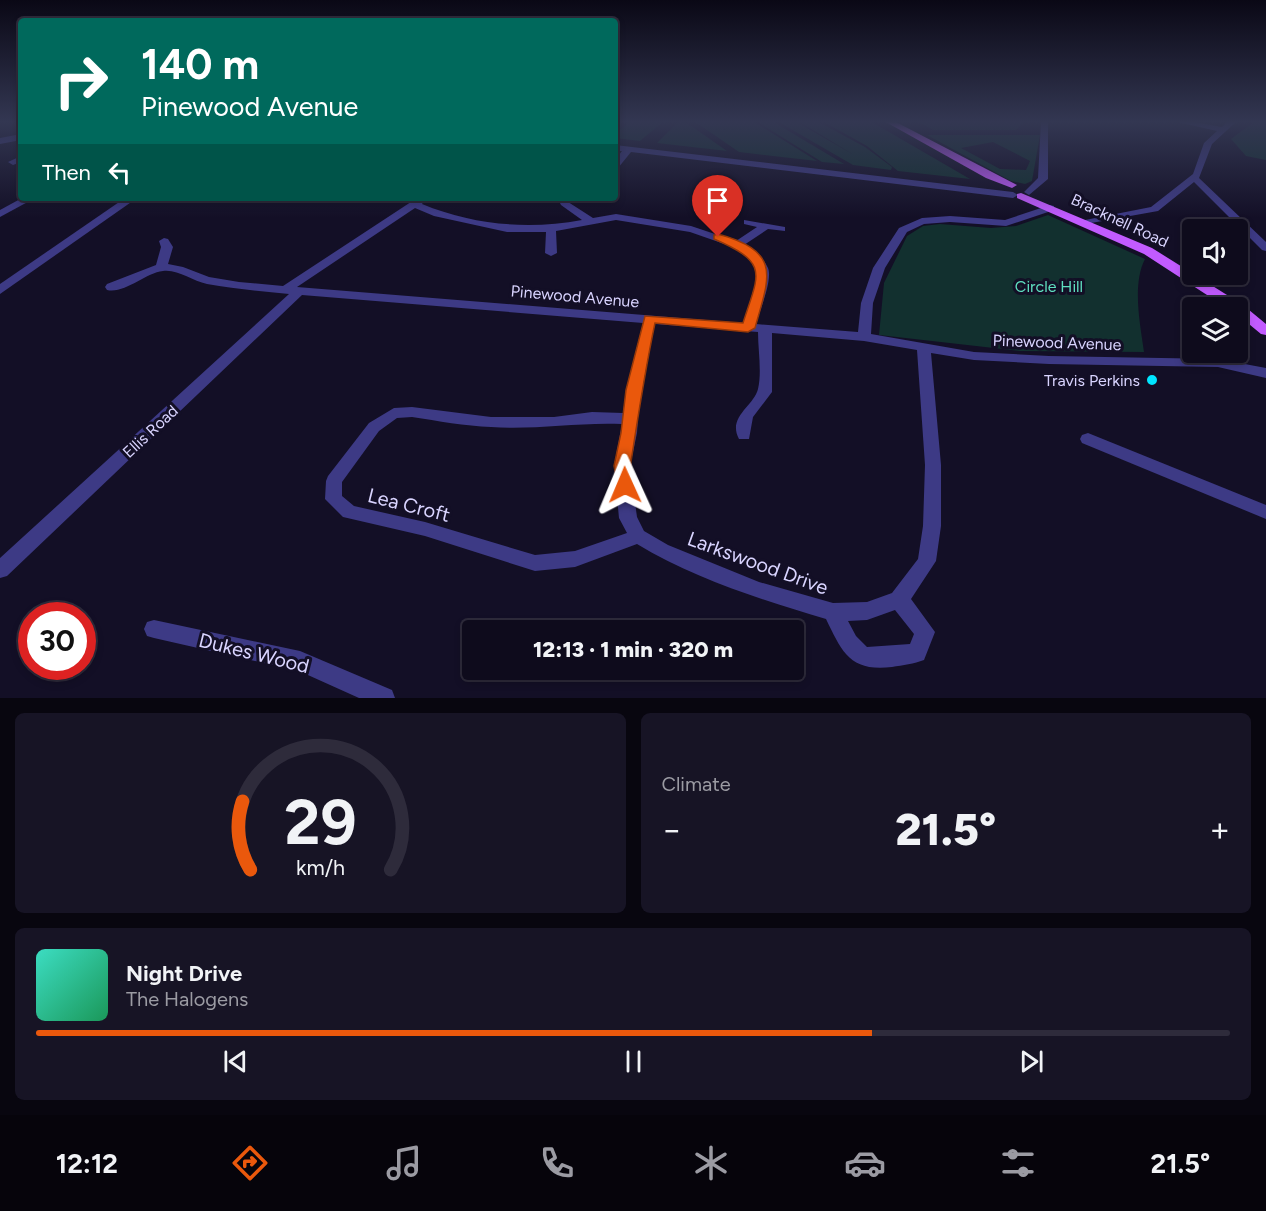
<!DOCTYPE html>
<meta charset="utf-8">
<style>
:root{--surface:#0e0b1c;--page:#171425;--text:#f1f3f6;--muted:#9b9ba3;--line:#2e2b3b;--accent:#ea580c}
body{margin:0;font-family:Figtree,sans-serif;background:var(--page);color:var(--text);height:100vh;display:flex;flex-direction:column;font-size:22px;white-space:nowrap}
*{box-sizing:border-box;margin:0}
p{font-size:20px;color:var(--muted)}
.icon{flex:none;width:33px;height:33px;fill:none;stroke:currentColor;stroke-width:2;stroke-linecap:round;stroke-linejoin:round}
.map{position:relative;height:698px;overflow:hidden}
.sheet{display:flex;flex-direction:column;gap:15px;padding:15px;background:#08060f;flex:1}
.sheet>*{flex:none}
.top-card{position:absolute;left:18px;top:18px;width:600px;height:183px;border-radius:6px;box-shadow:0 3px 9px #0003,0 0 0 2px var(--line);background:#00695c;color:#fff;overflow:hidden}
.fabs{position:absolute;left:1182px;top:219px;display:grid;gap:12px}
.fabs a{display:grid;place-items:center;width:66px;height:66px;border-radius:6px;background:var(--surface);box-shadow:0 3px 9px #0003,0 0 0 2px var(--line);font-size:30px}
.speed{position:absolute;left:18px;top:602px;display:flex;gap:12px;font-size:30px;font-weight:700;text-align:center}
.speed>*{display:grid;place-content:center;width:78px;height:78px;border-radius:50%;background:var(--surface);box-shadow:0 3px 9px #0003,0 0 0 2px var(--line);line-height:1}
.speed .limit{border:9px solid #d22;background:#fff;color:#111}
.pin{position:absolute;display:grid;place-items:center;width:51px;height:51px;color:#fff;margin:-62px -26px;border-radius:50% 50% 50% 0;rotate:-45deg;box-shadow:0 0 6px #0007}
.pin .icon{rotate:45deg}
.me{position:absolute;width:66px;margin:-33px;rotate:359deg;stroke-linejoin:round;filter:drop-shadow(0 0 4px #0008)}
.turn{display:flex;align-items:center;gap:21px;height:126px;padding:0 24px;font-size:27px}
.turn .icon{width:78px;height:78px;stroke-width:2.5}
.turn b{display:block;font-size:42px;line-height:51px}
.then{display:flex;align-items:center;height:57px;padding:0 24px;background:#0003;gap:12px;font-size:22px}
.big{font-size:45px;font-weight:800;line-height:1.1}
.sheet .widget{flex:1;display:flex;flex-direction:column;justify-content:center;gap:9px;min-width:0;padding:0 21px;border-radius:9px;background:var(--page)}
.sheet .dial{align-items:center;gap:0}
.dial svg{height:156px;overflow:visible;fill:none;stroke:var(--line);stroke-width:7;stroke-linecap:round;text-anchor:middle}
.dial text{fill:var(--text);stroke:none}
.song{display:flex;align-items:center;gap:18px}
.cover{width:72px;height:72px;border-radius:9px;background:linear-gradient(135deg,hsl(170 70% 55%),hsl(150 70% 35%))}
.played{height:6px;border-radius:3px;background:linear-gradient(90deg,var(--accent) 70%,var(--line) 70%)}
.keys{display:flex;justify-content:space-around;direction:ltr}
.heat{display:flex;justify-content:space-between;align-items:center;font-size:33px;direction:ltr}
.sheet .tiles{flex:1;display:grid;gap:15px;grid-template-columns:1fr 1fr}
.widget:last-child{grid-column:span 2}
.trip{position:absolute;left:462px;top:620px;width:342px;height:60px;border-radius:6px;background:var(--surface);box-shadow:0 3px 9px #0003,0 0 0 2px var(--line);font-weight:800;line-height:60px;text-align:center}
.tab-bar{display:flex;height:96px;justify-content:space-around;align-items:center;background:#06040b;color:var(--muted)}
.tab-bar .icon{width:42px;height:42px}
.tab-bar .current{color:var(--accent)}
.tab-bar b{font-size:27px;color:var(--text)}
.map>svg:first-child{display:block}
.green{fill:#12302f;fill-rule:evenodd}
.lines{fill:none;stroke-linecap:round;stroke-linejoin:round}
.minor{fill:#3d3a85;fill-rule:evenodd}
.major{fill:#c25bff;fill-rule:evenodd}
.route{fill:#ea580c;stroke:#983908;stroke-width:1.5}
.poi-dot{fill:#00e5ff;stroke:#130f26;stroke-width:2}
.labels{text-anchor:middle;stroke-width:6;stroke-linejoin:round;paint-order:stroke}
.street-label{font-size:16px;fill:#d9d4ff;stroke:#130f26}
.park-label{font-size:16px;fill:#5fe0c0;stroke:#130f26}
.poi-label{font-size:16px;fill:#d9d4ff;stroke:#130f26;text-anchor:end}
.near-street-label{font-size:20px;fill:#d9d4ff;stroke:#130f26}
</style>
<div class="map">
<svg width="1266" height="698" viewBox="0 0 1266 698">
<rect width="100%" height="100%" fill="#130f26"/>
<g class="green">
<path d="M 630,121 L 664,121 L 640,141 L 615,138 L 615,134 Z"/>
<path d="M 679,121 L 684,121 L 727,151 L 657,143 Z"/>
<path d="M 694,121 L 753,121 L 817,161 L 739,152 Z"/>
<path d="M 756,121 L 772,121 L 844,164 L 822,162 Z"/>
<path d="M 777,121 L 795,121 L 854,155 L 798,121 L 817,121 L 865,147 L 892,167 L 891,170 L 853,165 Z"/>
<path d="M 822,121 L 870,121 L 970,179 L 898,171 L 867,146 Z"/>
<path d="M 917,121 L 1025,121 L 1016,130 L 933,130 Z"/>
<path d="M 1255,121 L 1266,121 L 1266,160 L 1246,156 L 1231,139 Z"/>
<path d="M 927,135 L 1040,135 L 1032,181 L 1025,184 L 1011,181 ZM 993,142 L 1030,161 L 1026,170 L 1000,169 L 961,148 Z"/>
<path d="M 1048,215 L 1145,259 C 1132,284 1140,324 1144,352 L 1020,351 L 879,335 L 884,283 L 907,236 L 923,226 L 940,224 L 991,228 L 1016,226 Z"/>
</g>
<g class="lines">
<g class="minor">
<path d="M 1041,121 L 1048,122 L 1048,179 L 1029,195 L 1024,192 L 1038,178 Z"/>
<path d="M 1173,121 L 1189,121 L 1222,127 L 1228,121 L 1237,121 L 1212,144 L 1199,178 L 1266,242 L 1266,251 L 1262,250 L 1194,182 L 1158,211 L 1080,225 L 1080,221 L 1151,207 L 1193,174 L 1204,143 L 1217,131 Z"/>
<path d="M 21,134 L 21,140 L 0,144 L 0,138 Z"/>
<path d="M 615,145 L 1013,192 L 1018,195 L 1013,198 L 631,152 L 618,168 L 615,169 L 615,160 L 622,151 L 615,151 Z"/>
<path d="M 21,156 L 21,162 L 13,165 L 8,162 Z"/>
<path d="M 22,198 L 35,198 L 0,217 L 0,210 Z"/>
<path d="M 125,198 L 137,198 L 0,294 L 0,284 Z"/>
<path d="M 417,198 L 426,198 L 422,204 C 473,225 528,230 582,220 L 561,205 L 560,203 L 565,200 L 593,218 L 616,214 L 691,226 L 736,241 L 757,227 L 744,224 L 744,220 L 785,227 L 785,231 L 768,229 L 744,245 C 753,251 764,258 768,268 C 773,280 759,312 756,324 L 858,332 L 861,303 L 873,268 L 899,228 L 922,218 L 950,216 L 1005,220 L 1050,205 L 1054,206 L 1054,210 L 1006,226 L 950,222 L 924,224 L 907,232 L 885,268 L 873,303 L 871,334 L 974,352 L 1049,356 L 1218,359 L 1266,368 L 1266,378 L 1218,367 L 1049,364 L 974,360 L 931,353 L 941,465 L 941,526 L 936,561 L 911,599 L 935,632 L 924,660 C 914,664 903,665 892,667 C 850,672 842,652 826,619 C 762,600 695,579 637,544 L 575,567 L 535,571 L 425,536 L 343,517 L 325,499 L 326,481 L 328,476 L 369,423 L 394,408 L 412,407 L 491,417 L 554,417 L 592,412 L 623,413 L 626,390 L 643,323 L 302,295 L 7,576 L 0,578 L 0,558 L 289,294 C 261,291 234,289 207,284 C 192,281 178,269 163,271 C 145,273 125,294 107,290 L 105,287 L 107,284 L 156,265 L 161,247 L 159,241 L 164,238 L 168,239 L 173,247 L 168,264 L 183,267 L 209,277 L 239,282 L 283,286 ZM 415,208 L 434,216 L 507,232 L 546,232 L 545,253 L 551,256 L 557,253 L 556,231 L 616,220 L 690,232 L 733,247 L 751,260 L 757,269 L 757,279 L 743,323 L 297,287 ZM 655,324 L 758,332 C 758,350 762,372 758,389 C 754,406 727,417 739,439 L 749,439 L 753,417 L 772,392 L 772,333 L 864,341 L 917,350 L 925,465 L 923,526 L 918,559 L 892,593 L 867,602 L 833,603 L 759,582 L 668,545 L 644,531 L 637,517 L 630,466 L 637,433 L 640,390 ZM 412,417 C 438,421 465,426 491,427 C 535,430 578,422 622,424 L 614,466 L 619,518 L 627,533 L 575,551 L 535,555 L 425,522 L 354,506 L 342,496 L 342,482 L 379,431 L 397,418 ZM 895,610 L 914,634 L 910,644 L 867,647 L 856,636 L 848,621 L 867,620 Z"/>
<path d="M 1088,433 L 1266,505 L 1266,519 L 1082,443 L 1080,439 L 1082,435 Z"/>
<path d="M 154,620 L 300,651 L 392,690 L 395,698 L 359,698 L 299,671 L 154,638 L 147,636 L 144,629 L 147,622 Z"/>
</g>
<g class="major">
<path d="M 884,121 L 894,121 L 1017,185 L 1012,188 L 986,178 Z"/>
<path d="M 1021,193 L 1152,248 L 1243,305 L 1266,324 L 1266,335 L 1261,334 L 1238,315 L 1238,308 L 1227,308 L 1144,254 L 1017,198 L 1017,194 Z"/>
</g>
</g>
<linearGradient id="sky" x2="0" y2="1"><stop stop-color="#0a0815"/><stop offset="0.56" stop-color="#333752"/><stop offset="1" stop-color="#333752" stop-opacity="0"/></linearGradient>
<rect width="1266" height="218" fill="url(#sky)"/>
<path class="route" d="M 718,234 C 783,252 769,277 755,328 L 748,332 L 655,323 C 645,370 638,416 631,462 C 630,472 635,481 631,490 L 619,490 L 614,466 L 621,433 L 626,390 L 645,316 L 743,323 C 759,273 770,263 714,239 L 714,235 Z"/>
<circle class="poi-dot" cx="1152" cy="380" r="6"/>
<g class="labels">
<g class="street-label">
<text transform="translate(1120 220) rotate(25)" y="6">Bracknell Road</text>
<text transform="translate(575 296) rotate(5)" y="6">Pinewood Avenue</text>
<text transform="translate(1057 342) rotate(2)" y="6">Pinewood Avenue</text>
<text transform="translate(150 431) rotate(-43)" y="6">Ellis Road</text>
</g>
<g class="park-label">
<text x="1049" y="292">Circle Hill</text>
</g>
<g class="poi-label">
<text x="1140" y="386">Travis Perkins</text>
</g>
<g class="near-street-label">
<text transform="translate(409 505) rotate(14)" y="7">Lea Croft</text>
<text transform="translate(758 563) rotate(20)" y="7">Larkswood Drive</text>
<text transform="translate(254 653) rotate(14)" y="7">Dukes Wood</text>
</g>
</g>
</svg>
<div class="fabs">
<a><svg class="icon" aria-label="sound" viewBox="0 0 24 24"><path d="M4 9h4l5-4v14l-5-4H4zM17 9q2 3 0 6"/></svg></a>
<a><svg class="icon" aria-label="layers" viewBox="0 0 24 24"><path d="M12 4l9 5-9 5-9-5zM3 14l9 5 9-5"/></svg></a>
</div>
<div class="speed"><div class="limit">30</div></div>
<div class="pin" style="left:718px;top:237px;background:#d93025"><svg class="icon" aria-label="arrive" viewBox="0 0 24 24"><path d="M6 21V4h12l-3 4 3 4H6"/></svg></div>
<svg class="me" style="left:625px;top:485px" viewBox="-20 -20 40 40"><path d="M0-17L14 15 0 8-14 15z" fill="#ea580c" stroke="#fff" stroke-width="4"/></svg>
<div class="trip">12:13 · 1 min · 320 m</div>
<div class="top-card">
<div class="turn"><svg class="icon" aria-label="right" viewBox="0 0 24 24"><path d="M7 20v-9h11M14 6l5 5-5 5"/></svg><div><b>140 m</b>Pinewood Avenue</div></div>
<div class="then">Then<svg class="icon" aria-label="left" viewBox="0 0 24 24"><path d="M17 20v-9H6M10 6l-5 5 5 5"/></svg></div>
</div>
</div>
<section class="sheet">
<div class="tiles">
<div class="widget dial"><svg viewBox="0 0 100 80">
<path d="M14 69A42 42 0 1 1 86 69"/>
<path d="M14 69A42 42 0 0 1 10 34" stroke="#ea580c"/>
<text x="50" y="56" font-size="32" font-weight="700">29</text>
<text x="50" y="72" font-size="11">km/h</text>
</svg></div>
<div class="widget"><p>Climate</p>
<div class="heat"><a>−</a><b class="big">21.5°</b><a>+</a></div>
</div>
<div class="widget">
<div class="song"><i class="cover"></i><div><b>Night Drive</b><p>The Halogens</p></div></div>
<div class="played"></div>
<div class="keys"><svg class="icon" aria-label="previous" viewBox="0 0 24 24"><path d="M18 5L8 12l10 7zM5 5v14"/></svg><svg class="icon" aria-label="pause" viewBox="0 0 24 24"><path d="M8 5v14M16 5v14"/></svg><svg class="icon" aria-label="next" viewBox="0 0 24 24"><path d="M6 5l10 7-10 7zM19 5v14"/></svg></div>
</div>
</div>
</section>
<nav class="tab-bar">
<b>12:12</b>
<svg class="icon current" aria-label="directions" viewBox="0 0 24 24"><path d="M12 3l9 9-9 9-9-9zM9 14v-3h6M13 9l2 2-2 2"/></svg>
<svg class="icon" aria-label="music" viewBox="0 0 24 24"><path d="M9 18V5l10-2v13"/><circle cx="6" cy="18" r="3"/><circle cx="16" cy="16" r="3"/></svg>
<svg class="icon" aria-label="phone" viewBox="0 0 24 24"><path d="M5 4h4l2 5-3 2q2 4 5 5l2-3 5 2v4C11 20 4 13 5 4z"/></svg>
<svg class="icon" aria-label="climate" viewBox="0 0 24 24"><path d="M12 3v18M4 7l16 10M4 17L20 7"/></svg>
<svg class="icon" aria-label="car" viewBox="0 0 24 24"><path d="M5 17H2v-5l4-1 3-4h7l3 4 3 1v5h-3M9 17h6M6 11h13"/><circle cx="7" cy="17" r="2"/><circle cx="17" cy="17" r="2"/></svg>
<svg class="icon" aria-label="filters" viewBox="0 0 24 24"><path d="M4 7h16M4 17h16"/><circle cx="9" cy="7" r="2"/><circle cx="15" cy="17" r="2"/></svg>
<b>21.5°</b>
</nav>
